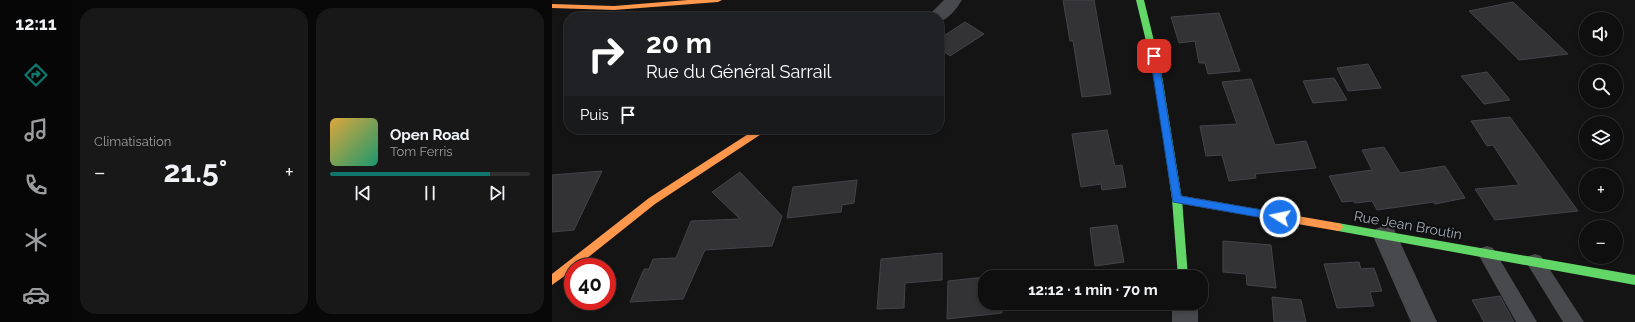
<!DOCTYPE html>
<html lang="fr">
<meta charset="utf-8">
<style>
:root{--surface:#0f0f0f;--page:#181818;--text:#f1f3f6;--muted:#9b9c9e;--line:#2f2f2f;--accent:#0f766e}
body{margin:0;font-family:Raleway,sans-serif;background:var(--page);color:var(--text);height:100vh;display:flex;flex-direction:column;font-size:15px;white-space:nowrap}
*{box-sizing:border-box;margin:0}
p{font-size:13px;color:var(--muted)}
.icon{flex:none;width:22px;height:22px;fill:none;stroke:currentColor;stroke-width:2;stroke-linecap:round;stroke-linejoin:round}
.map{position:relative;flex:1;overflow:hidden}
.details{display:flex;flex-direction:column;gap:8px;padding:8px;background:#080808;width:480px}
.details>*{flex:none}
.hud{position:absolute;left:12px;top:12px;width:380px;height:122px;border-radius:16px;box-shadow:0 2px 6px #0003,0 0 0 1px var(--line);background:#202124;color:#fff;overflow:hidden}
.buttons{position:absolute;left:1027px;top:12px;display:grid;gap:8px}
.buttons a{display:grid;place-items:center;width:44px;height:44px;border-radius:50%;background:var(--surface);box-shadow:0 2px 6px #0003,0 0 0 1px var(--line);font-size:20px}
.speed{position:absolute;left:12px;top:258px;display:flex;gap:8px;font-size:20px;font-weight:700;text-align:center}
.speed>*{display:grid;place-content:center;width:52px;height:52px;border-radius:50%;background:var(--surface);box-shadow:0 2px 6px #0003,0 0 0 1px var(--line);line-height:1}
.speed .limit{border:6px solid #d22;background:#fff;color:#111}
.pin{position:absolute;display:grid;place-items:center;width:34px;height:34px;color:#fff;margin:-17px;border-radius:8px;box-shadow:0 2px 6px #0006}
.me{position:absolute;width:44px;margin:-22px;rotate:280deg;stroke-linejoin:round;filter:drop-shadow(0 0 3px #0008)}
.turn{display:flex;align-items:center;gap:14px;height:84px;padding:0 16px;font-size:18px}
.turn .icon{width:52px;height:52px;stroke-width:2.5}
.turn b{display:block;font-size:28px;line-height:34px}
.then{display:flex;align-items:center;height:38px;padding:0 16px;background:#0003;gap:8px;font-size:15px}
.big{font-size:30px;font-weight:700;line-height:1.1}
.details .tile{flex:1;display:flex;flex-direction:column;justify-content:center;gap:6px;min-width:0;padding:0 14px;border-radius:16px;background:var(--page)}
.song{display:flex;align-items:center;gap:12px}
.cover{width:48px;height:48px;border-radius:6px;background:linear-gradient(135deg,hsl(40 70% 55%),hsl(160 70% 35%))}
.played{height:4px;border-radius:2px;background:linear-gradient(90deg,var(--accent) 80%,var(--line) 80%)}
.keys{display:flex;justify-content:space-around;direction:ltr}
.heat{display:flex;justify-content:space-between;align-items:center;font-size:22px;direction:ltr}
.details .tiles{flex:1;display:grid;gap:8px;grid-template-columns:repeat(2,1fr)}
.trip{position:absolute;left:426px;top:270px;width:230px;height:40px;border-radius:16px;background:var(--surface);box-shadow:0 2px 6px #0003,0 0 0 1px var(--line);font-weight:700;line-height:40px;text-align:center}
main{display:flex;flex:1;min-height:0}
.tabs{display:flex;flex-direction:column;width:72px;justify-content:space-around;align-items:center;background:#060606;color:var(--muted)}
.tabs .icon{width:28px;height:28px}
.tabs .selected{color:var(--accent)}
.tabs b{font-size:18px;color:var(--text)}
.map>svg:first-child{display:block}
.building{fill:#333335;stroke:#424448}
.lines{fill:none;stroke-linecap:round;stroke-linejoin:round}
.lane{fill:#48494d;fill-rule:evenodd}
.street{fill:#48494d;fill-rule:evenodd}
.fast{fill:#63d668;fill-rule:evenodd}
.slow{fill:#ff974d;fill-rule:evenodd}
.route{fill:#1a73e8;stroke:#114b97}
.labels{text-anchor:middle;stroke-width:4;stroke-linejoin:round;paint-order:stroke}
.street-label{font-size:14px;fill:#a4abb5;stroke:#0e0e10}
</style>
<main>
<nav class="tabs">
<b>12:11</b>
<svg class="icon selected" aria-label="directions" viewBox="0 0 24 24"><path d="M12 3l9 9-9 9-9-9zM9 14v-3h6M13 9l2 2-2 2"/></svg>
<svg class="icon" aria-label="music" viewBox="0 0 24 24"><path d="M9 18V5l10-2v13"/><circle cx="6" cy="18" r="3"/><circle cx="16" cy="16" r="3"/></svg>
<svg class="icon" aria-label="phone" viewBox="0 0 24 24"><path d="M5 4h4l2 5-3 2q2 4 5 5l2-3 5 2v4C11 20 4 13 5 4z"/></svg>
<svg class="icon" aria-label="climate" viewBox="0 0 24 24"><path d="M12 3v18M4 7l16 10M4 17L20 7"/></svg>
<svg class="icon" aria-label="car" viewBox="0 0 24 24"><path d="M5 17H2v-5l4-1 3-4h7l3 4 3 1v5h-3M9 17h6M6 11h13"/><circle cx="7" cy="17" r="2"/><circle cx="17" cy="17" r="2"/></svg>
</nav>
<section class="details">
<div class="tiles">
<div class="tile"><p>Climatisation</p>
<div class="heat"><a>−</a><b class="big">21.5°</b><a>+</a></div>
</div>
<div class="tile">
<div class="song"><i class="cover"></i><div><b>Open Road</b><p>Tom Ferris</p></div></div>
<div class="played"></div>
<div class="keys"><svg class="icon" aria-label="previous" viewBox="0 0 24 24"><path d="M18 5L8 12l10 7zM5 5v14"/></svg><svg class="icon" aria-label="pause" viewBox="0 0 24 24"><path d="M8 5v14M16 5v14"/></svg><svg class="icon" aria-label="next" viewBox="0 0 24 24"><path d="M6 5l10 7-10 7zM19 5v14"/></svg></div>
</div>
</div>
</section>
<div class="map">
<svg width="1083" height="322" viewBox="0 0 1083 322">
<rect width="100%" height="100%" fill="#141414"/>
<g class="building">
<path d="M 511,0 L 542,0 L 559,94 L 530,97 L 521,41 L 518,41 Z"/>
<path d="M 961,2 L 1016,54 L 967,60 L 917,11 Z"/>
<path d="M 667,13 L 688,71 L 656,74 L 653,63 L 647,63 L 643,41 L 627,43 L 619,17 Z"/>
<path d="M 413,22 L 432,34 L 398,56 L 387,48 L 387,39 Z"/>
<path d="M 816,64 L 829,88 L 796,91 L 785,68 Z"/>
<path d="M 935,72 L 958,100 L 932,104 L 909,76 Z"/>
<path d="M 782,78 L 795,100 L 761,103 L 751,81 Z"/>
<path d="M 699,79 L 723,145 L 754,141 L 764,168 L 703,174 L 704,178 L 677,181 L 670,155 L 654,156 L 648,126 L 685,124 L 670,82 Z"/>
<path d="M 958,117 L 982,150 L 1026,211 L 943,220 L 923,189 L 967,185 L 941,145 L 935,146 L 919,121 Z"/>
<path d="M 555,130 L 563,166 L 570,165 L 574,187 L 550,190 L 549,184 L 529,187 L 520,134 Z"/>
<path d="M 832,147 L 848,173 L 893,166 L 913,198 L 883,204 L 882,202 L 825,210 L 820,201 L 803,203 L 802,201 L 790,202 L 777,176 L 820,170 L 810,150 Z"/>
<path d="M 50,171 L 22,230 L 0,232 L 0,175 Z"/>
<path d="M 188,172 L 230,216 L 220,246 L 153,250 L 131,299 L 78,302 L 92,269 L 97,269 L 101,259 L 124,258 L 139,221 L 188,219 L 160,192 Z"/>
<path d="M 305,180 L 302,203 L 290,205 L 289,212 L 235,218 L 241,187 Z"/>
<path d="M 565,225 L 572,262 L 543,266 L 538,228 Z"/>
<path d="M 671,241 L 719,245 L 724,288 L 695,285 L 694,274 L 671,272 Z"/>
<path d="M 390,253 L 390,280 L 353,283 L 352,308 L 325,309 L 329,259 Z"/>
<path d="M 807,262 L 809,269 L 822,268 L 830,291 L 818,292 L 822,306 L 785,308 L 772,264 Z"/>
<path d="M 433,277 L 433,303 L 450,303 L 450,313 L 395,319 L 396,281 Z"/>
<path d="M 948,296 L 962,322 L 932,322 L 920,300 Z"/>
<path d="M 720,297 L 749,300 L 754,322 L 722,322 Z"/>
</g>
<g class="lines">
<g class="lane">
<path d="M 935,246 L 941,248 L 985,322 L 964,322 L 926,254 L 929,248 Z"/>
<path d="M 983,254 L 989,256 L 1032,322 L 1011,322 L 974,262 L 977,256 Z"/>
</g>
<g class="street">
<path d="M 392,0 L 410,0 C 405,8 397,19 387,22 L 387,17 L 375,17 Z"/>
<path d="M 833,225 L 842,229 L 885,322 L 859,322 L 821,236 L 824,229 Z"/>
<rect x="620" y="303" width="26" height="19"/>
</g>
<g class="fast">
<path d="M 584,0 L 592,0 L 609,70 L 630,199 L 636,277 L 626,277 L 620,199 L 601,70 Z"/>
<path d="M 786,223 L 1083,275 L 1083,285 L 786,231 L 783,230 L 781,227 L 783,224 Z"/>
</g>
<g class="slow">
<path d="M 136,0 L 170,0 L 166,2 L 62,10 L 0,8 L 0,4 L 62,6 Z"/>
<path d="M 204,129 L 215,129 L 214,131 L 103,204 L 24,267 L 21,267 L 21,270 L 0,285 L 0,274 L 97,198 Z"/>
<path d="M 625,195 L 786,223 L 789,224 L 791,227 L 789,230 L 786,231 L 625,203 L 622,202 L 620,199 L 622,196 Z"/>
</g>
</g>
<path class="route" d="M 602,53 L 606,56 L 629,196 L 728,213 L 731,214 L 733,217 L 731,220 L 728,221 L 621,202 L 598,56 Z"/>
<g class="labels">
<g class="street-label">
<text transform="translate(856 225) rotate(10)" y="5">Rue Jean Broutin</text>
</g>
</g>
</svg>
<div class="buttons">
<a><svg class="icon" aria-label="sound" viewBox="0 0 24 24"><path d="M4 9h4l5-4v14l-5-4H4zM17 9q2 3 0 6"/></svg></a>
<a><svg class="icon" aria-label="search" viewBox="0 0 24 24"><circle cx="10" cy="10" r="6"/><path d="M15 15l6 6"/></svg></a>
<a><svg class="icon" aria-label="layers" viewBox="0 0 24 24"><path d="M12 4l9 5-9 5-9-5zM3 14l9 5 9-5"/></svg></a>
<a>+</a>
<a>−</a>
</div>
<div class="speed"><div class="limit">40</div></div>
<div class="pin" style="left:602px;top:56px;background:#d93025"><svg class="icon" aria-label="arrive" viewBox="0 0 24 24"><path d="M6 21V4h12l-3 4 3 4H6"/></svg></div>
<svg class="me" style="left:728px;top:217px" viewBox="-20 -20 40 40"><circle r="17" fill="#1a73e8" stroke="#fff" stroke-width="3"/><path d="M0-11L8 9 0 5-8 9z" fill="#fff"/></svg>
<div class="trip">12:12 · 1 min · 70 m</div>
<div class="hud">
<div class="turn"><svg class="icon" aria-label="right" viewBox="0 0 24 24"><path d="M7 20v-9h11M14 6l5 5-5 5"/></svg><div><b>20 m</b>Rue du Général Sarrail</div></div>
<div class="then">Puis<svg class="icon" aria-label="arrive" viewBox="0 0 24 24"><path d="M6 21V4h12l-3 4 3 4H6"/></svg></div>
</div>
</div>
</main>
